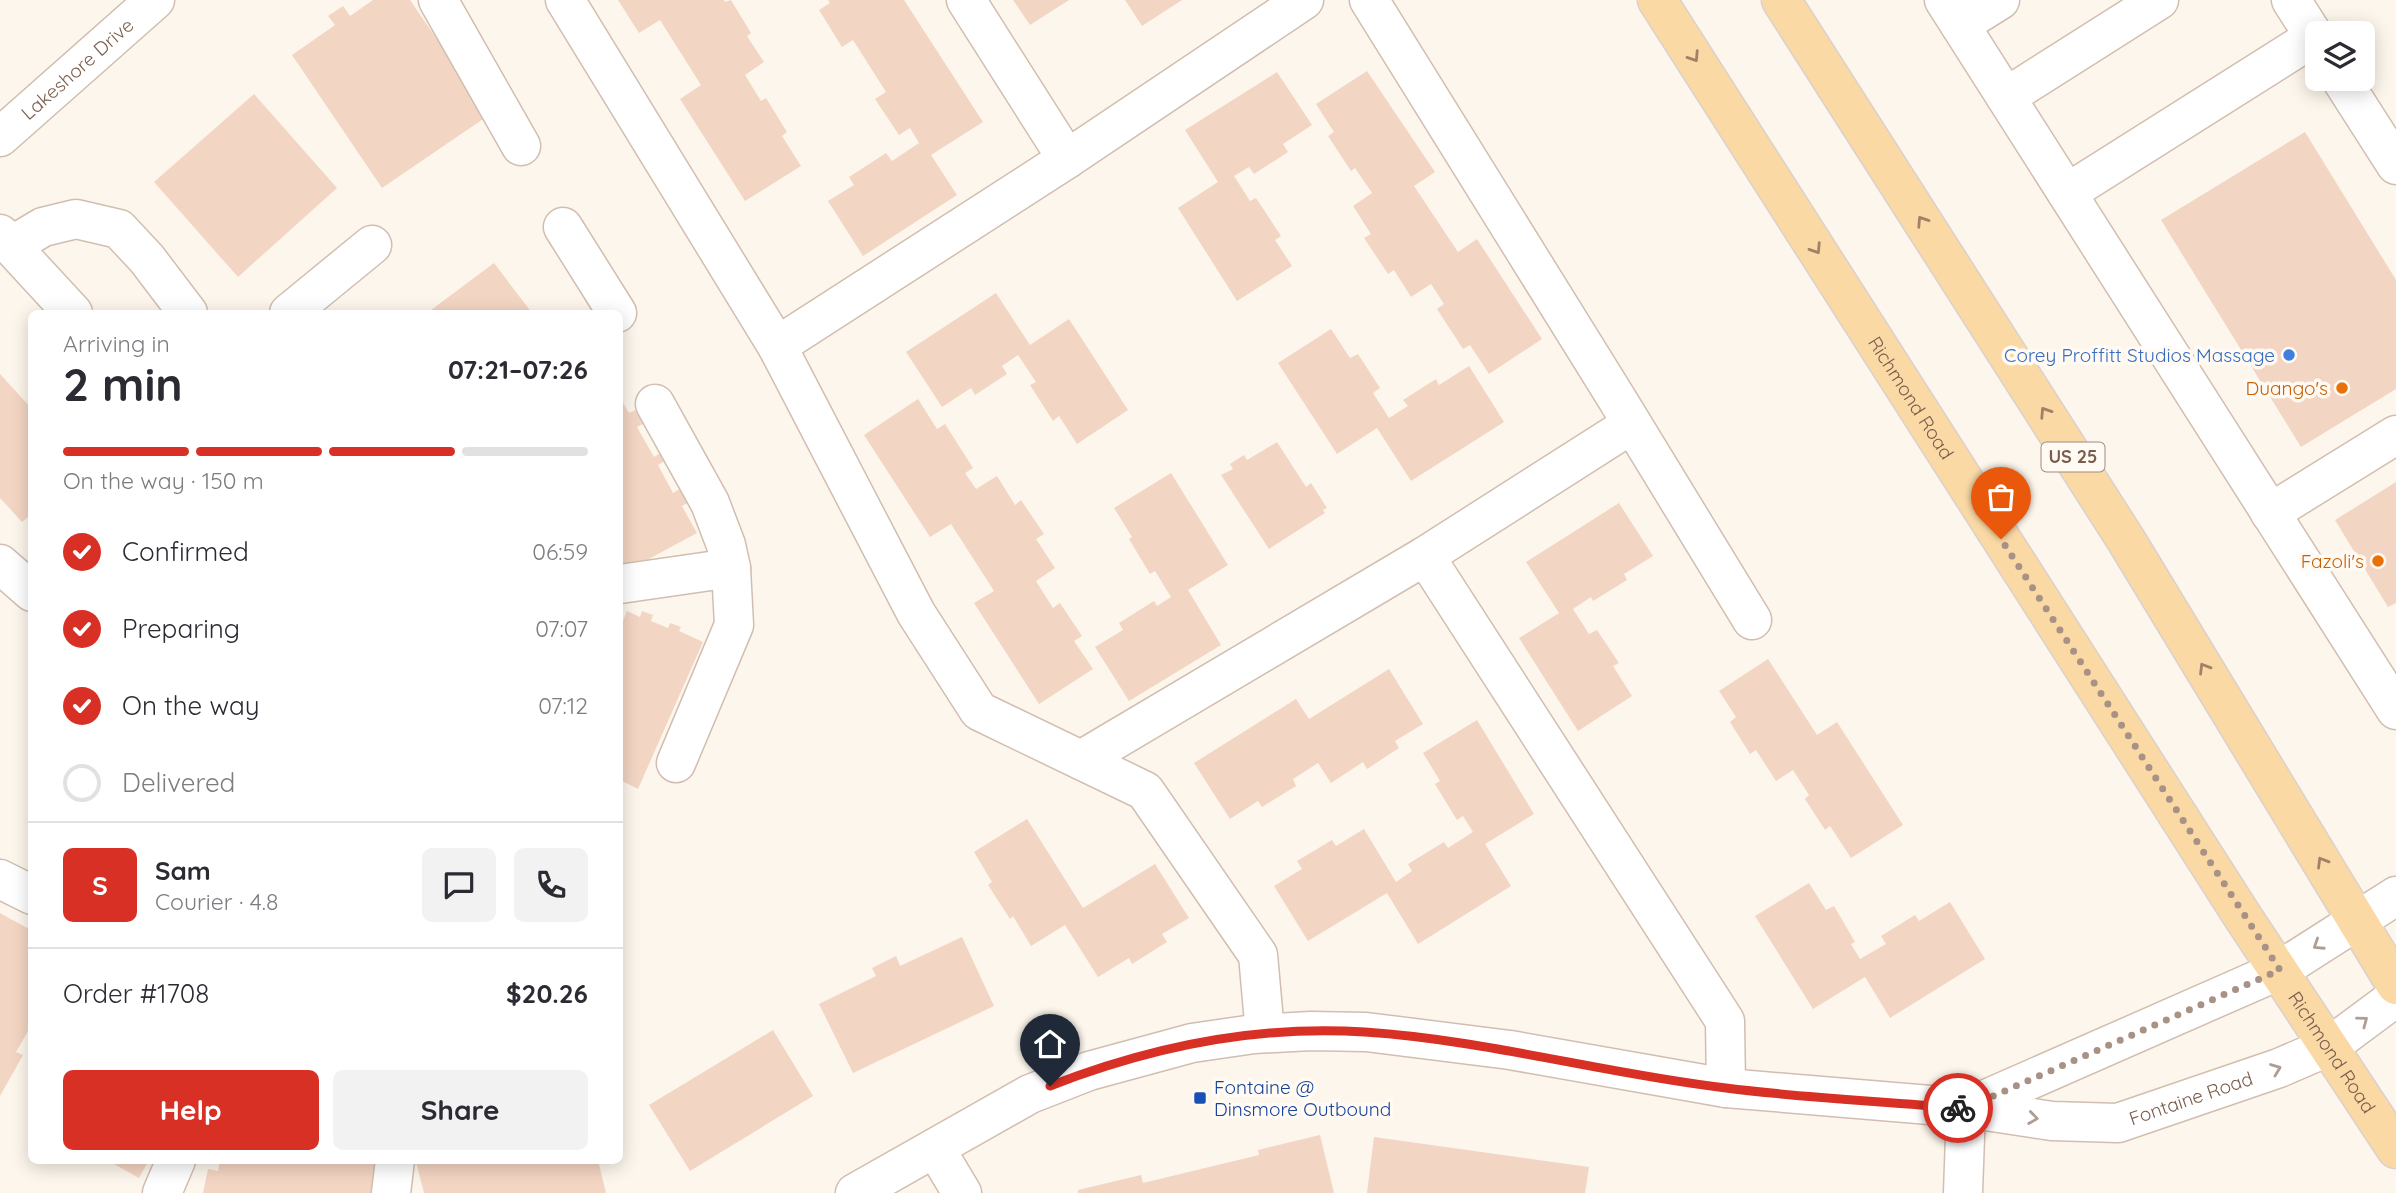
<!DOCTYPE html>
<meta charset="utf-8">
<style>
body{margin:0;font-family:Quicksand,sans-serif;background:#f2f2f3;color:#2b2b33;height:100vh;display:flex;flex-direction:column;font-size:26px;white-space:nowrap}
*{box-sizing:border-box;margin:0}
p{font-size:23px;color:#7c7c81}
.icon{flex:none;width:38px;height:38px;fill:none;stroke:currentColor;stroke-width:2;stroke-linecap:round;stroke-linejoin:round}
.map{position:relative;flex:1;overflow:hidden}
.drawer{position:absolute;left:28px;top:310px;width:595px;height:854px;display:flex;flex-direction:column;background:#fff;border-radius:10px;box-shadow:0 4px 18px #0003}
.drawer>*{flex:none}
.controls{position:absolute;left:2305px;top:21px;display:grid;gap:14px}
.controls a{display:grid;place-items:center;width:70px;height:70px;border-radius:10px;background:#fff;box-shadow:0 4px 18px #0003;font-size:35px}
.pin{position:absolute;display:grid;place-items:center;width:60px;height:60px;color:#fff;margin:-72px -30px;border-radius:50% 50% 50% 0;rotate:-45deg;box-shadow:0 0 7px #0007}
.pin .icon{rotate:45deg}
.courier{position:absolute;display:grid;place-items:center;width:70px;height:70px;margin:-35px;border:5px solid #d93025;border-radius:50%;background:#fff;color:#222;box-shadow:0 2px 9px #0007}
.overview em{font-style:normal;font-weight:700}
.overview div{display:flex;flex-direction:column-reverse}
.overview{display:flex;align-items:center;justify-content:space-between;height:119px;padding:0 35px}
h1{font-size:46px;font-weight:700;line-height:52px}
.bar{display:grid;grid-template-columns:repeat(4,1fr);gap:10px 7px;align-content:center;height:84px;padding:0 35px}
.bar i{height:9px;border-radius:5px;background:#e1e1e2}
.bar .on{background:#d93025}
.bar p{grid-column:span 4}
.line{display:flex;align-items:center;gap:18px;padding:0 35px;border-top:2px solid #e1e1e2}
.line div{flex:1}
.round{display:grid;place-items:center;flex:none;width:74px;height:74px;border-radius:10px;background:#f2f2f3}
ol{padding:0 35px;list-style:none}
li{display:flex;align-items:center;gap:21px;height:77px}
li p{margin-inline-start:auto}
li .icon{padding:7px;border-radius:50%;background:#d93025;color:#fff;stroke-width:4}
li:last-child{color:#7c7c81}
li i{width:38px;height:38px;border:4px solid #e1e1e2;border-radius:50%}
.action{display:flex;gap:14px;margin-top:auto;padding:14px 35px}
.action a{flex:1;height:80px;border-radius:10px;background:#d93025;color:#fff;font-size:28px;font-weight:700;line-height:80px;text-align:center}
.action a+a{background:#f2f2f3;color:#2b2b33}
.map>svg:first-child{display:block}
.building{fill:#f3d5c3}
.lines{fill:none;stroke-linecap:round;stroke-linejoin:round}
.minor-casing{stroke:#d1beb0;stroke-width:41}
.major-casing{stroke:#dad1cd;stroke-width:41}
.minor{stroke:#fff;stroke-width:38}
.major{stroke:#fbd9a5;stroke-width:38}
.oneway{stroke:#a18267}
.oneway2{stroke:#af9d94}
.done{stroke:#a89285;stroke-width:7;stroke-dasharray:0 12.6}
.route{stroke:#d93025;stroke-width:9}
.shop-dot{fill:#3f7fe0;stroke:#fffaf3;stroke-width:2.5}
.food-dot{fill:#e8710a;stroke:#fffaf3;stroke-width:2.5}
.transit-dot{fill:#1a4fb4;stroke:#fffaf3;stroke-width:2.5}
.labels{text-anchor:middle;stroke-width:7;stroke-linejoin:round;paint-order:stroke}
.shield{fill:#fffaf3;stroke:#a28b7f;stroke-width:2}
.shield-label{font-size:18px;font-weight:bold;fill:#7a5c4d}
.street-label{font-size:19px;fill:#7a5c4d;stroke:#fffaf3}
.shop-label{font-size:19px;fill:#366cbe;stroke:#fffaf3;text-anchor:end}
.food-label{font-size:19px;fill:#c56008;stroke:#fffaf3;text-anchor:end}
.transit-label{font-size:19px;fill:#164399;stroke:#fffaf3;text-anchor:start}
</style>
<div class="map">
<svg width="2396" height="1193" viewBox="0 0 2396 1193">
<rect width="100%" height="100%" fill="#fdf6ec"/>
<path class="building" d="M373 0H410L489 115 382 188 292 55 335 25 328 16 343 6 350 16Z
M618 0H724L725 2 731 0 751 33 747 36 764 62 745 75 761 101 766 98 787 132 782 136 801 166 745 201 680 99 701 85 660 20 639 33Z
M828 0H904L983 122 931 155 957 195 863 256 828 201 854 185 849 177 886 153 892 161 919 143 910 128 899 135 875 99 886 92 853 40 842 47 819 10 830 3Z
M1013 0H1069L1030 25Z
M1125 0H1182L1142 26Z
M1367 71 1435 172 1414 186 1458 252 1477 239 1542 339 1489 374 1470 345 1463 349 1437 309 1444 304 1431 284 1411 297 1394 270 1388 274 1364 238 1371 234 1353 206 1372 193 1355 168 1351 171 1328 136 1334 132 1316 104Z
M1277 72 1312 125 1283 144 1288 152 1254 174 1249 167 1234 176 1250 201 1256 198 1281 236 1275 240 1292 266 1237 301 1178 208 1218 182 1185 130Z
M254 94 337 188 238 277 154 182Z
M2305 132 2396 280V389L2301 447 2161 220Z
M494 263 532 313H427Z
M996 293 1030 345 1069 319 1128 410 1077 444 1059 416 1053 421 1030 385 1036 382 1018 355 1002 366 1007 374 975 395 971 388 942 407 906 352Z
M1331 329 1350 358 1358 354 1380 388 1373 393 1389 418 1408 406 1403 400 1436 379 1439 385 1469 366 1504 422 1411 481 1377 428 1337 454 1278 363Z
M0 374 32 409V514L22 522 0 498Z
M918 399 937 429 945 424 973 468 965 473 976 489 997 476 1015 505 1021 500 1044 534 1036 539 1055 568 1036 581 1053 608 1060 603 1082 636 1074 641 1093 669 1039 704 974 603 994 591 951 524 930 537 864 435Z
M622 401 629 413 635 410 643 424 637 427 654 457 664 451 668 459 658 465 673 493 683 487 690 502 682 506 697 533 621 574 620 571V403Z
M1277 442 1306 487 1311 483 1327 508 1323 510 1325 513 1269 549 1221 475 1233 469 1230 464 1244 455 1247 460Z
M1171 473 1228 565 1188 590 1221 645 1129 701 1095 647 1123 630 1119 623 1154 601 1157 606 1171 597 1155 571 1150 574 1129 539 1132 537 1114 508Z
M2396 482V603L2388 607 2335 520Z
M1619 503 1653 556 1624 574 1627 580 1593 601 1591 597 1573 609 1589 634 1597 630 1619 663 1613 666 1632 696 1578 731 1519 638 1559 613 1526 562Z
M627 611 640 617 642 611 653 615 651 621 668 628 670 623 681 627 679 631 703 642 638 789 620 780V628Z
M1768 659 1817 735 1837 722 1903 825 1851 858 1830 826 1825 830 1805 799 1809 795 1793 770 1776 781 1756 750 1750 754 1730 722 1736 717 1719 691Z
M1389 669 1423 724 1395 741 1399 748 1367 769 1363 762 1331 783 1318 763 1293 779 1296 786 1262 807 1258 801 1230 819 1194 763 1296 699 1309 719Z
M1477 720 1534 814 1485 844 1511 886 1418 944 1387 893 1308 941 1274 886 1302 869 1297 861 1332 840 1336 846 1364 829 1396 882 1412 871 1408 864 1444 842 1448 848 1473 832 1463 816 1457 820 1435 784 1440 781 1423 753Z
M1027 819 1083 908 1155 864 1189 918 1162 934 1167 942 1132 964 1129 958 1098 977 1065 925 1031 946 1013 916 1010 919 988 885 992 882 974 852Z
M1809 883 1826 910 1834 906 1855 942 1851 944 1860 959 1886 944 1881 936 1915 915 1919 921 1950 902 1985 959 1890 1018 1865 977 1813 1009 1755 916Z
M0 913 27 928 32 920V1024L16 1052 23 1055 0 1096Z
M962 937 994 1006 853 1073 819 1004 876 976 872 968 896 956 900 966Z
M773 1030 813 1096 690 1171 649 1105Z
M1320 1135 1334 1193H1078V1190L1141 1175 1143 1183 1259 1155 1258 1150Z
M1374 1137 1589 1167 1585 1193H1367Z
M107 1160H149L139 1178Z
M220 1160H384L378 1193H203L208 1169 218 1171Z
M421 1160H598L606 1193H424L416 1162Z"/>
<g class="lines">
<g class="minor-casing">
<g id="minor">
<path d="M438 0 521 146"/>
<path d="M565 0 777 346 1067 159"/>
<path d="M966 0 1067 159 1304 0"/>
<path d="M1369 0 1617 399 1752 620"/>
<path d="M1944 0 2396 710"/>
<path d="M2291 0 2317 41"/>
<path d="M1960 25 2000 0"/>
<path d="M2341 79 2396 165"/>
<path d="M2006 97 2159 0"/>
<path id="s1" d="M0 137 155 0"/>
<path d="M2067 193 2314 37"/>
<path d="M563 227 617 313"/>
<path d="M0 234 73 313"/>
<path d="M11 246 43 227 76 219 119 229 147 259 188 313"/>
<path d="M289 313 372 245"/>
<path d="M777 346 916 613 979 711 1145 791 1258 955 1265 1033"/>
<path d="M655 404 710 503 726 545 731 568 734 625 676 763"/>
<path d="M1632 424 1425 556 1725 1021 1726 1088"/>
<path d="M2270 513 2396 435"/>
<path d="M0 564 32 592"/>
<path d="M620 584 731 568"/>
<path d="M1081 760 1425 556"/>
<path d="M0 879 32 895"/>
<path d="M1966 1108 2280 970 2396 896"/>
<path d="M935 1148 962 1193"/>
<path d="M162 1193 176 1160"/>
<path d="M391 1193 395 1160"/>
<path id="s2" d="M855 1193 1030 1094 1089 1071 1192 1043 1254 1034 1311 1031 1366 1032 1510 1050 1726 1088 1966 1108 2052 1121 2118 1123 2279 1068 2330 1046 2396 997"/>
<path d="M1963 1193 1966 1108"/>
</g>
</g>
<g class="major-casing">
<g id="major">
<path id="s3" d="M1657 0 2241 914 2396 1149"/>
<path d="M1781 0 2126 540 2396 985"/>
</g>
</g>
<use href="#minor" class="minor"/>
<use href="#major" class="major"/>
</g>
<defs><path id="oneway-chevron" d="M-2-3.5L2.5 0L-2 3.5" fill="none" stroke-width="1.6" stroke-linecap="round" stroke-linejoin="round" transform="scale(1.75)"/></defs>
<g class="oneway">
<use href="#oneway-chevron" transform="translate(1694 57) rotate(57)"/>
<use href="#oneway-chevron" transform="translate(1922 221) rotate(-123)"/>
<use href="#oneway-chevron" transform="translate(1816 249) rotate(57)"/>
<use href="#oneway-chevron" transform="translate(2045 412) rotate(-123)"/>
<use href="#oneway-chevron" transform="translate(2204 668) rotate(-121)"/>
<use href="#oneway-chevron" transform="translate(2322 862) rotate(-121)"/>
</g>
<g class="oneway2">
<use href="#oneway-chevron" transform="translate(2318 945) rotate(147)"/>
<use href="#oneway-chevron" transform="translate(2363 1021) rotate(-37)"/>
<use href="#oneway-chevron" transform="translate(2276 1069) rotate(-21)"/>
<use href="#oneway-chevron" transform="translate(2033 1118) rotate(8)"/>
</g>
<g class="lines">
<path class="done" d="M1958 1108H1966L2280 970 2001 539"/>
<path class="route" d="M1050 1086C1150 1047 1258 1025 1365 1032 1487 1040 1605 1074 1726 1088 1803 1098 1881 1101 1958 1108"/>
</g>
<circle class="shop-dot" cx="2289" cy="355" r="7"/>
<g class="food-dot">
<circle cx="2342" cy="388" r="7"/>
<circle cx="2378" cy="561" r="7"/>
</g>
<rect class="transit-dot" x="1193" y="1091" width="14" height="14" rx="3.5"/>
<g class="labels">
<rect class="shield" x="2041.5" y="442.5" width="63" height="29" rx="5"/>
<g class="shield-label">
<text x="2073" y="463">US 25</text>
</g>
<g class="street-label">
<text dy="7" stroke="none"><textPath href="#s1" startOffset="103">Lakeshore Drive</textPath></text>
<text dy="7" stroke="none"><textPath href="#s3" startOffset="472">Richmond Road</textPath></text>
<text dy="7" stroke="none"><textPath href="#s3" startOffset="1250">Richmond Road</textPath></text>
<text dy="7" stroke="none"><textPath href="#s2" startOffset="1381">Fontaine Road</textPath></text>
</g>
<g class="shop-label">
<text x="2275" y="362">Corey Proffitt Studios Massage</text>
</g>
<g class="food-label">
<text x="2328" y="395">Duango's</text>
<text x="2364" y="568">Fazoli's</text>
</g>
<g class="transit-label">
<text x="1214" y="1094">Fontaine @<tspan x="1214" dy="22">Dinsmore Outbound</tspan></text>
</g>
</g>
</svg>
<div class="controls">
<a><svg class="icon" aria-label="layers" viewBox="0 0 24 24"><path d="M12 4l9 5-9 5-9-5zM3 14l9 5 9-5"/></svg></a>
</div>
<div class="pin" style="left:2001px;top:539px;background:#ea580c"><svg class="icon" aria-label="bag" viewBox="0 0 24 24"><path d="M5 8h14l-1 12H6zM9 8a3 3 0 0 1 6 0"/></svg></div>
<div class="pin" style="left:1050px;top:1086px;background:#1f2937"><svg class="icon" aria-label="home" viewBox="0 0 24 24"><path d="M3 11l9-7 9 7M6 9v11h12V9"/></svg></div>
<div class="courier" style="left:1958px;top:1108px"><svg class="icon" aria-label="bike" viewBox="0 0 24 24"><circle cx="6" cy="16" r="4"/><circle cx="18" cy="16" r="4"/><path d="M6 16l4-8h5l3 8M10 8l3 8H6M13 5h3"/></svg></div>
<section class="drawer">
<div class="overview"><div><h1>2 min</h1><p>Arriving in</p></div><em>07:21–07:26</em></div>
<div class="bar"><i class="on"></i><i class="on"></i><i class="on"></i><i></i><p>On the way · 150 m</p></div>
<ol>
<li><svg class="icon" aria-label="check" viewBox="0 0 24 24"><path d="M5 12l5 5 9-10"/></svg>Confirmed<p>06:59</p></li>
<li><svg class="icon" aria-label="check" viewBox="0 0 24 24"><path d="M5 12l5 5 9-10"/></svg>Preparing<p>07:07</p></li>
<li><svg class="icon" aria-label="check" viewBox="0 0 24 24"><path d="M5 12l5 5 9-10"/></svg>On the way<p>07:12</p></li>
<li><i></i>Delivered</li>
</ol>
<div class="line" style="height:126px"><b class="round" style="background:#d93025;color:#fff">S</b><div><b>Sam</b><p>Courier · 4.8</p></div><a class="round"><svg class="icon" aria-label="chat" viewBox="0 0 24 24"><path d="M4 5h16v11H9l-5 4z"/></svg></a><a class="round"><svg class="icon" aria-label="phone" viewBox="0 0 24 24"><path d="M5 4h4l2 5-3 2q2 4 5 5l2-3 5 2v4C11 20 4 13 5 4z"/></svg></a></div>
<div class="line" style="height:91px"><div>Order #1708</div><b>$20.26</b></div>
<div class="action"><a>Help</a><a>Share</a></div>
</section>
</div>
